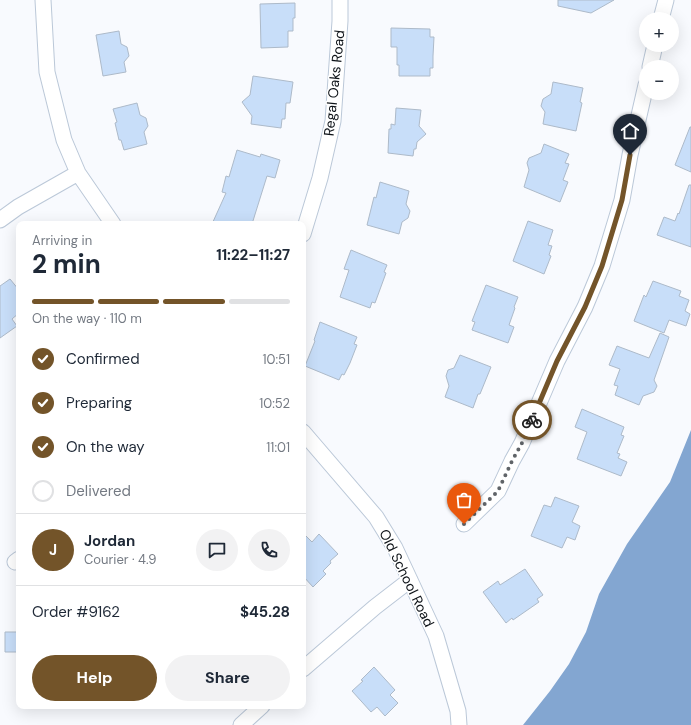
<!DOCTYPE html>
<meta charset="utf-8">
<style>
body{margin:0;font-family:"DM Sans",sans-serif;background:#f2f2f3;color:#1f2937;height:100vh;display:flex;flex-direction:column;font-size:15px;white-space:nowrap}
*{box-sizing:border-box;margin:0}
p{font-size:13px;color:#747a83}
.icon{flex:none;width:22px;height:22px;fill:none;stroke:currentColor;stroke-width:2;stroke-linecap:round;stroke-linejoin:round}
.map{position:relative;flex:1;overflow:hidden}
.drawer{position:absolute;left:16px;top:221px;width:290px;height:488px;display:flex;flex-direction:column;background:#fff;border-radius:8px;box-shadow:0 4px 16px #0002}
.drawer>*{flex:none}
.fabs{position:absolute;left:639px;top:12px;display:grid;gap:8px}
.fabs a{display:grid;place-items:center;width:40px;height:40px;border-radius:50%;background:#fff;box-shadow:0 4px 16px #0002;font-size:20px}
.pin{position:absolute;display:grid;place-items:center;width:34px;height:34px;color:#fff;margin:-41px -17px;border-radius:50% 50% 50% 0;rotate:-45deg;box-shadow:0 0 4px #0007}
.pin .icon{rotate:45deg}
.courier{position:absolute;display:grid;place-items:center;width:40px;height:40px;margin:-20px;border:3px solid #735429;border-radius:50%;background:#fff;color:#222;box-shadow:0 1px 5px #0007}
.summary em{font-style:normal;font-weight:700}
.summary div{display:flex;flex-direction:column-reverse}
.summary{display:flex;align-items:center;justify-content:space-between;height:68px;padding:0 16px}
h1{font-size:26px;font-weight:700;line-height:30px}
.bar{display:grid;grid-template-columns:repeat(4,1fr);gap:6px 4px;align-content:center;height:48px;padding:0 16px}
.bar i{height:5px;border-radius:3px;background:#e0e1e3}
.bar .active{background:#735429}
.bar p{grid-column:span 4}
.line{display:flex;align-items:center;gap:10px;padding:0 16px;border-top:1px solid #e0e1e3}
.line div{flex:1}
.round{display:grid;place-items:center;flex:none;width:42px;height:42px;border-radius:21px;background:#f2f2f3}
ol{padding:0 16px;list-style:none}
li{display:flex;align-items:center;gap:12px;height:44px}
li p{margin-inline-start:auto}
li .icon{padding:4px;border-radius:50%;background:#735429;color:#fff;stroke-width:4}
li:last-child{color:#747a83}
li i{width:22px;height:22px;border:2px solid #e0e1e3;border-radius:50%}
.action{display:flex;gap:8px;margin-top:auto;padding:8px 16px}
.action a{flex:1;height:46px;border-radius:24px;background:#735429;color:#fff;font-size:16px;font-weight:700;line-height:46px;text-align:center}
.action a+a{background:#f2f2f3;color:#1f2937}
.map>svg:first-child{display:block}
.water{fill:#83a6d1}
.building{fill:#c8def9;stroke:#adbac9}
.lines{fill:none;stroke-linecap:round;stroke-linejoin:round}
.minor-casing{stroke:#bbc8d8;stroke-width:17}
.minor{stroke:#fff;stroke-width:15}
.done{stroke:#606468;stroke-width:4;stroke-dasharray:0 7.2}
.route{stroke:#735429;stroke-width:5}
.labels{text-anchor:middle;stroke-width:3;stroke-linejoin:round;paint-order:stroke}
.street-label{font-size:14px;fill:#0e1318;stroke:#fff}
</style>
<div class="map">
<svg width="691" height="725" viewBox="0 0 691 725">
<rect width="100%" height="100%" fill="#f8fafe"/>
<path class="water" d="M691 430V725H523L550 691 569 664 586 632 599 594 627 544 670 482Z"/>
<path class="building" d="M558 0H614L591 13 558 6Z
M295 3V18H293V31H288V47L261 48 260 4Z
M391 28 430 29V37H434L433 56V68H430V76H399V65H397V47H391Z
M119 31 121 44 127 47 129 56 124 62 126 72 103 76 96 35Z
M253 76 293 82 290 103H286L285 119H282L281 128 251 124 252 116 242 102 250 95Z
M553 82 583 88 580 102 582 103 576 131 543 124 545 112 541 106 543 99 551 94Z
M137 103 140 115 146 118 148 126 144 132 147 144 124 150 121 140H119L115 123 117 122 113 109Z
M396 108 421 110 419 126 426 134 417 142 416 149H414L413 156 388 153 389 129H391V124L395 125Z
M690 127H691V172L675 165Z
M544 144 569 154 565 163 569 164 563 180 568 182 560 202 524 187 529 170 527 163 529 158 541 153Z
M237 150 260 157 261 154 280 160 275 178 267 176 252 224H212L226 193 222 192 226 176 229 177Z
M380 182 409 191 406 204 410 211 408 218 402 222 399 234 367 225 374 197 376 198Z
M689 185H691V247L657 235 664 217 675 221 678 213 679 214Z
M528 221 553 230 548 245 552 246 549 255 551 256 544 274 513 261Z
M351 250 387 265 384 272 386 273 375 303 372 302 370 308 340 297 349 270 344 269Z
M10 279 19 290V313L12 319 17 326 0 338V286Z
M653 281 681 291 679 296 689 300 685 311 690 314 686 326 669 320 664 333 634 321 644 295 646 297Z
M486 285 518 297 514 307 515 308 509 325 514 327 508 343 472 330 475 322 472 321Z
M320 322 357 337 354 344 357 345 350 363 344 375 342 374 339 380 305 366 315 341 314 340Z
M660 333 669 337 654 380 657 386 654 392 643 396 639 405 615 395 618 386 614 385 620 369 609 365 617 346 649 358Z
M460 355 491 367 480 394H478L473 408 445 397 449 386 446 376 448 370 454 368Z
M582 409 624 427 621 435 624 436 617 453 620 454 618 458 627 462 621 476 577 459 587 432 575 427Z
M555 497 579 506 572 522 580 526 575 540 567 537 562 548 531 536 544 505 551 507Z
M303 533 312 542 319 534 338 554 330 561 331 563 323 571 326 574 313 587 303 576Z
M525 569 543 595 537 599 539 602 513 620 512 618 506 623 483 592 498 581 500 585Z
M5 632H19V652H5Z
M374 667 395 690 390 695 398 703 385 716 377 707 371 712 352 691 363 681 361 680Z"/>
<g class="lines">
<g class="minor-casing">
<path id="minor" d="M43 0 47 72 64 140 78 173 113 224
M661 19 666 0
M650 67 655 45
M0 220 18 207 78 173
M303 234 320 178 333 121 340 21V0
M303 432 376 517 395 548 436 636 458 711 459 725
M464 524 498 491 512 461 522 443 557 361 585 307 602 266 622 200 630 155 646 85
M15 562 19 559
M303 669 375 607 410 580
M241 725 262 706"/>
</g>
<use href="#minor" class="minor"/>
</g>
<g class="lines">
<path class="done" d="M464 524 498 491 512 461 522 443 532 420"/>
<path class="route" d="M532 420 557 361 585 307 602 266 622 200 630 155"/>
</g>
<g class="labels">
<g class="street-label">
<text transform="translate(334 83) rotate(-84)" y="5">Regal Oaks Road</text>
<text transform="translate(407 578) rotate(64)" y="5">Old School Road</text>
</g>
</g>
</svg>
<div class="fabs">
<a>+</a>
<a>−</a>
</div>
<div class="pin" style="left:464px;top:524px;background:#ea580c"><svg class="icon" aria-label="bag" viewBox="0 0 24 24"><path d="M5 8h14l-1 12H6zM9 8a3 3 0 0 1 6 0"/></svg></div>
<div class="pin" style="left:630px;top:155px;background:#1f2937"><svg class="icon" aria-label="home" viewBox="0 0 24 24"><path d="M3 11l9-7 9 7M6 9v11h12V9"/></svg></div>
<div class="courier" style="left:532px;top:420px"><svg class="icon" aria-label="bike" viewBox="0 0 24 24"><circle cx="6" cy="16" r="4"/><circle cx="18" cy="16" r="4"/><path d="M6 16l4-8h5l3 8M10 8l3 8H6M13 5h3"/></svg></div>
<section class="drawer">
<div class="summary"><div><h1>2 min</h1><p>Arriving in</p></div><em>11:22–11:27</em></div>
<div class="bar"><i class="active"></i><i class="active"></i><i class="active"></i><i></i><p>On the way · 110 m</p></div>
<ol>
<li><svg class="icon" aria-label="check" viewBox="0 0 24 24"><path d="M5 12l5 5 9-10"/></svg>Confirmed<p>10:51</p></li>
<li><svg class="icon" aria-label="check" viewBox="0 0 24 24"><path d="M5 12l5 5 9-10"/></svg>Preparing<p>10:52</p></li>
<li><svg class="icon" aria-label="check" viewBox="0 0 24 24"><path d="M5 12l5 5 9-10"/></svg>On the way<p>11:01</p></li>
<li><i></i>Delivered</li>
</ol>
<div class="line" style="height:72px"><b class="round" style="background:#735429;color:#fff">J</b><div><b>Jordan</b><p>Courier · 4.9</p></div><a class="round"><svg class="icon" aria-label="chat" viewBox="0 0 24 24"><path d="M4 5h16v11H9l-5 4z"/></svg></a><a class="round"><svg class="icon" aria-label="phone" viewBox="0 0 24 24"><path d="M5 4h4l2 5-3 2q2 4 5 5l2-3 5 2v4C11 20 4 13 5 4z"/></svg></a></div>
<div class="line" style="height:52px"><div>Order #9162</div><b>$45.28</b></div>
<div class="action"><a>Help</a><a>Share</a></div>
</section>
</div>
